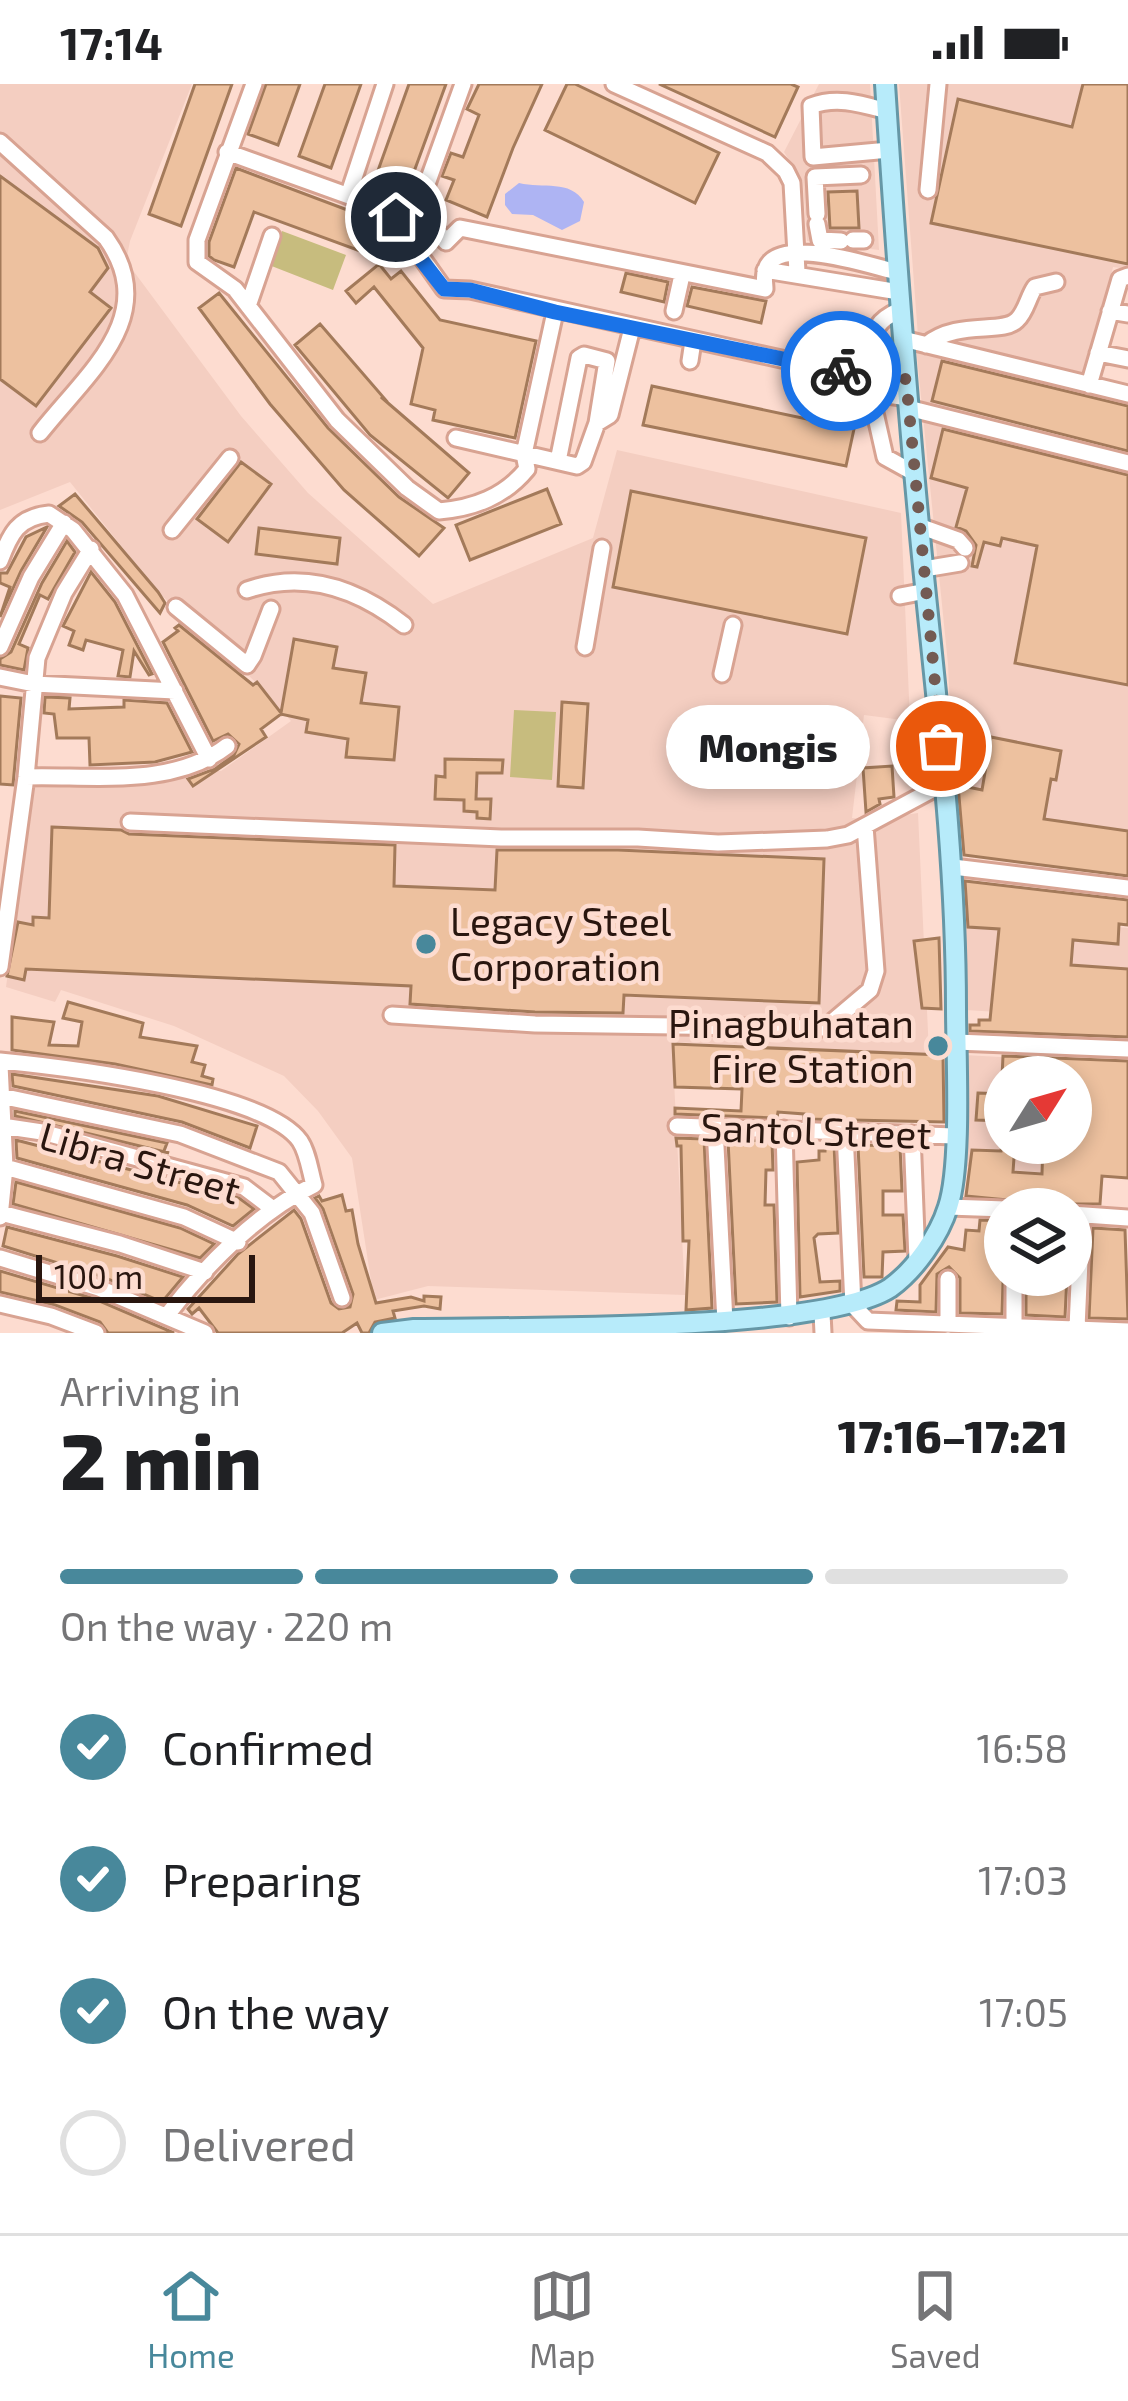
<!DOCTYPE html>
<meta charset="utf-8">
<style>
body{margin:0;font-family:"Exo 2",sans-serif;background:#f6f6f6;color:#202124;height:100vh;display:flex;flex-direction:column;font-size:45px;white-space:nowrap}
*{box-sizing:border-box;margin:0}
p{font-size:39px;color:#757577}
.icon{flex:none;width:66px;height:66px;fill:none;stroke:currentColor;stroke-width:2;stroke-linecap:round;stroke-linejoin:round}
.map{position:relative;height:1249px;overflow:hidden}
.panel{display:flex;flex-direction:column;background:#fff;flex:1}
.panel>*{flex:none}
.needle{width:78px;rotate:53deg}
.buttons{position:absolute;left:984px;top:972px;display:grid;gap:24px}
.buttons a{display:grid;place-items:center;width:108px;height:108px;border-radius:50%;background:#fff;box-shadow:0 6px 18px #0003;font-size:60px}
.scale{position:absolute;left:36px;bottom:30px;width:219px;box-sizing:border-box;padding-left:12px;border:6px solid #29160f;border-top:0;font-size:33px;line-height:42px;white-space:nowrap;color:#29160f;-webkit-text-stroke:9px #fddcd0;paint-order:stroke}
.pin{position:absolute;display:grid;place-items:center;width:102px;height:102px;color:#fff;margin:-51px;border:6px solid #fff;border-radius:50%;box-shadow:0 3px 12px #0007}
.courier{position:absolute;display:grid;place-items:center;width:120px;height:120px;margin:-60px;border:9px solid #1a73e8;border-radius:50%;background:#fff;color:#222;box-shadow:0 3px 15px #0007}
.bubble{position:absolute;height:84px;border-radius:42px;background:#fff;box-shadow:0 6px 18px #0003;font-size:39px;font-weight:800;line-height:84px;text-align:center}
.headline em{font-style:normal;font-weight:800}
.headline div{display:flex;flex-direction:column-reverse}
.headline{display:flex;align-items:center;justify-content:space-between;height:204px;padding:0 60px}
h1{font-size:78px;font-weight:800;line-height:90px}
.bar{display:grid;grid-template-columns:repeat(4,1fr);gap:18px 12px;align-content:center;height:144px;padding:0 60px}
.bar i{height:15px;border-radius:9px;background:#e0e0e0}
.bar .on{background:#48889b}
.bar p{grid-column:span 4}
ol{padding:0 60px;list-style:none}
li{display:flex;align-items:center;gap:36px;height:132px}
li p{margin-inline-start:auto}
li .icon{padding:12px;border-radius:50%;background:#48889b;color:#fff;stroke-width:4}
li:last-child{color:#757577}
li i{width:66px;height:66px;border:6px solid #e0e0e0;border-radius:50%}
.status{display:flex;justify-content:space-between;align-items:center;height:84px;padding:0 60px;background:#fff;direction:ltr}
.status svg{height:33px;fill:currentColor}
.dock{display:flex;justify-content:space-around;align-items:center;height:168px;border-top:3px solid #e0e0e0;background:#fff;font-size:33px;color:#757577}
.dock a{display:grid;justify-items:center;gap:6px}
.dock .on{color:#48889b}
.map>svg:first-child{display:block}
.built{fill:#f4cec1;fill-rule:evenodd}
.green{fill:#c7bc7e}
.water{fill:#aeb4f3}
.building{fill:#edc19f;stroke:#a37a5a;stroke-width:3}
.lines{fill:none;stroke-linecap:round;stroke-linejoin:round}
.minor-casing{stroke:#d8a392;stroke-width:21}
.major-casing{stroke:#6697a6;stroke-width:24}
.minor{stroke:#fff;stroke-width:15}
.major{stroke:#b7ebfa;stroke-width:18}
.done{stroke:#735b53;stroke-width:12;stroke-dasharray:0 21.6}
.route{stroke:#1a73e8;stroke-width:15}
.poi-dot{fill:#48889b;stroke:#fddcd0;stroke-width:4.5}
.labels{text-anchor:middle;stroke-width:9;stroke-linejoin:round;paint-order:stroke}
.poi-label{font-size:39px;fill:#29160f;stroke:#fddcd0;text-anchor:start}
.street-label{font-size:39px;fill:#29160f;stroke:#fddcd0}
</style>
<div class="status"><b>17:14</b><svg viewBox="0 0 49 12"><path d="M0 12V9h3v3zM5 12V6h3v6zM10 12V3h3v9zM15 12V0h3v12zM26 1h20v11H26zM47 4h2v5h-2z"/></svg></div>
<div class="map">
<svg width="1128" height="1249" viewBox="0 0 1128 1249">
<rect width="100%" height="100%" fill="#fddcd0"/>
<path class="built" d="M0 0H192L130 157 126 177 241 332 308 409 433 520 593 454 617 366 901 429 910 637 864 631 852 734 870 736 918 729 929 970 672 958 685 1211 428 1202 374 1216 352 1074 318 1027 284 992 174 942 61 906 55 918 6 903 35 690 221 687 291 637 261 603 159 509 70 398 0 426Z
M819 0H870L879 166 807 157 803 98 784 68Z
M899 0H1128V185L1113 183 1086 293 918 252Z
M916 263 1128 311V762L955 742 948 580Z
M964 827 1128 844V936L966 926Z
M964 971 1128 980V1095L963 1082ZM1005 993H1071V1059H1005Z"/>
<path class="green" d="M282 147 346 171 333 206 269 181Z
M514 626 556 628 552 696 510 693Z"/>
<path class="water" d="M519 99C543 105 570 95 584 118L580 137 562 146 533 131 512 130 505 121V110Z"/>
<path class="building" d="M195 0H232L181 142 149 130Z
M266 0H300L278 61 248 50Z
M325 0H361L331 84 299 72Z
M409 0H446L408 104 376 92Z
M479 0H542L513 64 487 133 446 116 454 96 442 92 451 69 463 73 479 31 467 25Z
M567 0H575L719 69 695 119 545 46Z
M659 0H791L798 3 775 53Z
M1083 0H1128V180L931 139 958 15 1072 43Z
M236 84 382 139 371 171 254 128 234 183 214 176 209 172V158Z
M0 92 98 164 108 184 90 208 111 224 36 322 0 295Z
M857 107 859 144H830L828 108Z
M379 180 391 195 401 187 440 236 536 257 515 354 433 336 435 326 411 320 423 264 374 203 356 219 346 207Z
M626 189 668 198 664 218 621 208Z
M692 203 766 217 761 239 687 222Z
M219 209 328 344 399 413 444 444 419 472 344 406 270 320 199 224Z
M320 240 384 314 381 313 469 389 448 414 370 351 295 261Z
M942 277 1128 322V367L932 317Z
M652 302 854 345 846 382 643 341Z
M943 345 1128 391V601L1015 579 1037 462 1002 454 1000 462 984 458 977 483 972 482 976 461 966 447 956 443 967 404 931 394Z
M241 378 271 400 228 458 197 435Z
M547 405 561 440 470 476 456 441Z
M631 407 866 454 847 550 613 503Z
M75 410 158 508 165 519 160 529 82 438 59 422Z
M47 443 21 487 0 533 10 503 0 499V489H7L26 453Z
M259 444 340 454 337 480 256 470Z
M67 457 75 468 48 515 40 511 19 560 28 564 24 586 0 581V575L11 568 42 499Z
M91 488 115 518 152 590 149 591 134 567 130 593 118 592 123 566 86 556 83 566 69 561 74 547 63 542Z
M179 541 253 601 257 598 281 629 294 555 337 563 333 584 366 589 361 619 399 623 394 676 346 673 348 655 306 648 308 636 281 630 261 645 266 653 193 702 188 695 215 685 234 671 239 660 228 650 213 657 163 558 178 547 175 544Z
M0 612 21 614 13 701 0 700Z
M45 613 70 614 69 625 124 623V616L167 619 192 668 155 678 90 681 89 654H57L54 630 44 629Z
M562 618 588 620 583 704 558 702Z
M991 653 1061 667 1056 696 1051 695 1044 735 1128 747V792L964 771 958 701 982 706Z
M445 675 503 676 502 689H477L476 715H491L490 735 477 734V728L464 727V716L435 715 436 692 445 693Z
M892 682 894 713 879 715 880 720 866 728 863 684Z
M52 743 121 746 129 750 395 761 394 802 495 806 497 766H618L824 775 819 919 624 911 623 929 535 928 410 920 411 902 26 885 24 896 7 892 18 838 33 841V833L49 834Z
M965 797 1128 816V841L1119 840 1118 860 1073 856 1071 881 1128 885V953L970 947V941H979V936H990L999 845 968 843Z
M939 854 941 925 922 924 914 857Z
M68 918 143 939 140 953 197 962 192 978 205 981 202 992 213 995 212 1001 115 980 12 966V933L54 938 49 961 78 962 82 938 63 934Z
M673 960 943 971 944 1038 804 1035V1030L778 1028 777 1034 675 1030V1024L741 1027 742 1005 675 1003Z
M1003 972 1128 977V1094L1102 1092 1100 1120H1048L966 1112 972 1066 1001 1067 1002 1059H1015L1013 1088 1042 1090 1043 1059H1071V993H1002Z
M12 990 158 1012 257 1042 250 1064 182 1038 13 1002Z
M978 1009 1005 1010V1037L976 1036Z
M15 1027 167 1059 164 1067 169 1069 15 1032Z
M676 1054 704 1055 712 1224 686 1226 689 1157H683L681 1062H677Z
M16 1056 239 1114 254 1125 233 1142 187 1121 17 1074Z
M728 1056 772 1057 773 1086H766L765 1121H774L777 1218 736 1220Z
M825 1059 834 1060 838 1149 818 1150 814 1154 820 1198 840 1197V1207L800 1213 797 1078 819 1076V1067H825Z
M858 1061 900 1062 902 1107H883V1131H903L905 1167 883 1168 882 1193H864Z
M16 1098 180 1144 214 1160 200 1174 13 1120Z
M342 1111 346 1127 352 1126 358 1160 376 1219 411 1213 424 1217V1212L441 1213 440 1225 424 1222 393 1227 395 1234 375 1238 369 1249H362L357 1239 342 1249H218L199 1224 192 1230 188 1225 238 1170 294 1126 301 1135 331 1219 339 1225 350 1223 353 1210 323 1125 315 1114 319 1112 322 1117Z
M980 1136 1005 1137 1002 1230 960 1229V1194L949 1183 937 1190 936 1228 896 1226 897 1217 920 1218V1201L948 1163 964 1166 966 1146 979 1147Z
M7 1143 117 1172 183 1193 162 1218 103 1193 3 1162Z
M1093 1144 1125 1146 1128 1235 1089 1234Z
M0 1187 95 1215 174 1249H108L100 1238 55 1221 0 1208Z
M1046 1191H1067L1065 1233 1026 1231V1192Z"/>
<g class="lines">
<g class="minor-casing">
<path id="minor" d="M254 0 197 156V178L235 205 337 336 407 404 439 427C474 424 504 413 527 385L524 370 555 228
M463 0 423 111 427 134 446 158 460 144 765 205C765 199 763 192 766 185 778 150 871 182 897 188
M614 0 767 69 786 87 792 99 797 188
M887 27C861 20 837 12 811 22L813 73 889 66
M0 58 106 154C162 232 87 289 40 349
M227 68 388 126 444 205 470 206 831 286 906 295
M928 106 938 0
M349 109 385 0
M817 130 815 93 861 91
M817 140 820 156 841 157
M853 156H864
M765 186 899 208
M248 222 272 152
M674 227 682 191
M1110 227 1128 230
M903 255 1128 310
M926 261C958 235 1002 251 1017 236 1026 228 1028 213 1035 203L1056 198
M1098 269 1128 275
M871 271C872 246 877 236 900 226
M690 277 693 257
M808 281 805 299 908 314
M1089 301 1120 195 1128 192
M871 311 885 373 914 389
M908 324 1128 379
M456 354 577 382 583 378 597 339 610 331 632 244
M558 377 579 274 584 271 607 277 597 339
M919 442 958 456 965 464
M172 446 230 374
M0 477C10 450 18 433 49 430L73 446 125 511 209 675
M924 485 960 479
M247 506C305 486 358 505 404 541
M900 512 926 507
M176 523 247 581 253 572 271 525
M0 563 31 493 64 439
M585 563 602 464
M722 590 733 541
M0 593 34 600 175 607
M26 693C91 691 173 704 227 662
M130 738 501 754H638L718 759 827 755 848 751 945 699
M953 783 1128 804
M0 883 26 693 37 574 64 509 91 465
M392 931 535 940 825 944 870 906 876 887 865 742
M956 958 1128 965
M0 977C62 983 265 1007 300 1057 308 1069 310 1087 314 1101 258 1128 206 1181 168 1230
M0 981 5 1083 0 1133
M1 1012 180 1050 279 1088 312 1129 342 1214
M2 1042 42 1048 244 1103 273 1125
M677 1042 954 1052
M715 1043 725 1238
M784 1045 789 1233
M845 1048 853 1221 868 1237 1128 1247
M912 1050 917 1176
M5 1083 184 1133 238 1158
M948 1123 1005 1125
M1 1129 120 1160 205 1188
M1071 1130 1128 1134
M0 1174 99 1204 205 1249
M0 1220 51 1232 96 1249
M822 1229 823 1249
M948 1241V1195
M1014 1243V1191
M1077 1244 1082 1131"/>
</g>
<g class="major-casing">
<path id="major" d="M382 1249 414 1245C512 1243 820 1249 890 1204 915 1186 939 1152 948 1123 962 1081 956 973 956 924 956 769 936 616 921 462 906 308 895 154 885 0"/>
</g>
<use href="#minor" class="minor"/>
<use href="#major" class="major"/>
</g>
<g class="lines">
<path class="done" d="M841 287 906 295 941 662"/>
<path class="route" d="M396 133 420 174 444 205 470 206 555 228 841 287"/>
</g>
<g class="poi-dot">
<circle cx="426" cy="860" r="12"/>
<circle cx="938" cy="962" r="12"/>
</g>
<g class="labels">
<g class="poi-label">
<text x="450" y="852">Legacy Steel<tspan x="450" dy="45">Corporation</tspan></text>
<text x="914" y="954" text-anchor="end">Pinagbuhatan<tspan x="914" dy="45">Fire Station</tspan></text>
</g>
<g class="street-label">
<text transform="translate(816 1047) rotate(2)" y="14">Santol Street</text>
<text transform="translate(140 1079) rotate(16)" y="14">Libra Street</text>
</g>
</g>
</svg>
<div class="buttons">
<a><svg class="needle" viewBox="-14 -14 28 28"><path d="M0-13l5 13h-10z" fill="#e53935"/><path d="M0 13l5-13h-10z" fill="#757577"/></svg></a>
<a><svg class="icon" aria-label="layers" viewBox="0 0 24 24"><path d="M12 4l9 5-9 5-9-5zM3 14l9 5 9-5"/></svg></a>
</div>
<div class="scale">100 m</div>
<div class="pin" style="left:941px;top:662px;background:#ea580c"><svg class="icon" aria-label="bag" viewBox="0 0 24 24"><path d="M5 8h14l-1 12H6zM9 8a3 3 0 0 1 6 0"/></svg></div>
<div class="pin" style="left:396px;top:133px;background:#1f2937"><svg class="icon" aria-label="home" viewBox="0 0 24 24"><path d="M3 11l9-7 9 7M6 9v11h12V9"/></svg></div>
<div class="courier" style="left:841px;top:287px"><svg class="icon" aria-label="bike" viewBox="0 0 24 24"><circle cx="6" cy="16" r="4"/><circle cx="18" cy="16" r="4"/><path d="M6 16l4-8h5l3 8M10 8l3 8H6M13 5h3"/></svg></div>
<div class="bubble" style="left:666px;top:621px;width:204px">Mongis</div>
</div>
<section class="panel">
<div class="headline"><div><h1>2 min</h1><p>Arriving in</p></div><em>17:16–17:21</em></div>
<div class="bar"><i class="on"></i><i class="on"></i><i class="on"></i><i></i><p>On the way · 220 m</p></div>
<ol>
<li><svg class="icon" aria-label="check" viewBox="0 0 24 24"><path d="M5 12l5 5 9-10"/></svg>Confirmed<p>16:58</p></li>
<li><svg class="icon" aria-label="check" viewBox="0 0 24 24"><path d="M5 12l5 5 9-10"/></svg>Preparing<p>17:03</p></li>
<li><svg class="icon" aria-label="check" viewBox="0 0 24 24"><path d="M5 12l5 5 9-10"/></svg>On the way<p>17:05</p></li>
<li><i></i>Delivered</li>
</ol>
</section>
<nav class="dock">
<a class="on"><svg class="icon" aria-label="home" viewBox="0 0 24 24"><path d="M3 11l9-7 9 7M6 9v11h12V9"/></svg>Home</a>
<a><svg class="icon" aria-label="map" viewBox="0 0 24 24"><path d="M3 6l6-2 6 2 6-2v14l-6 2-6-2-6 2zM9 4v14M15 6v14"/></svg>Map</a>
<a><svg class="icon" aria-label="saved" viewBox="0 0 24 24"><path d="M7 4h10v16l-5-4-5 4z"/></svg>Saved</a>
</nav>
